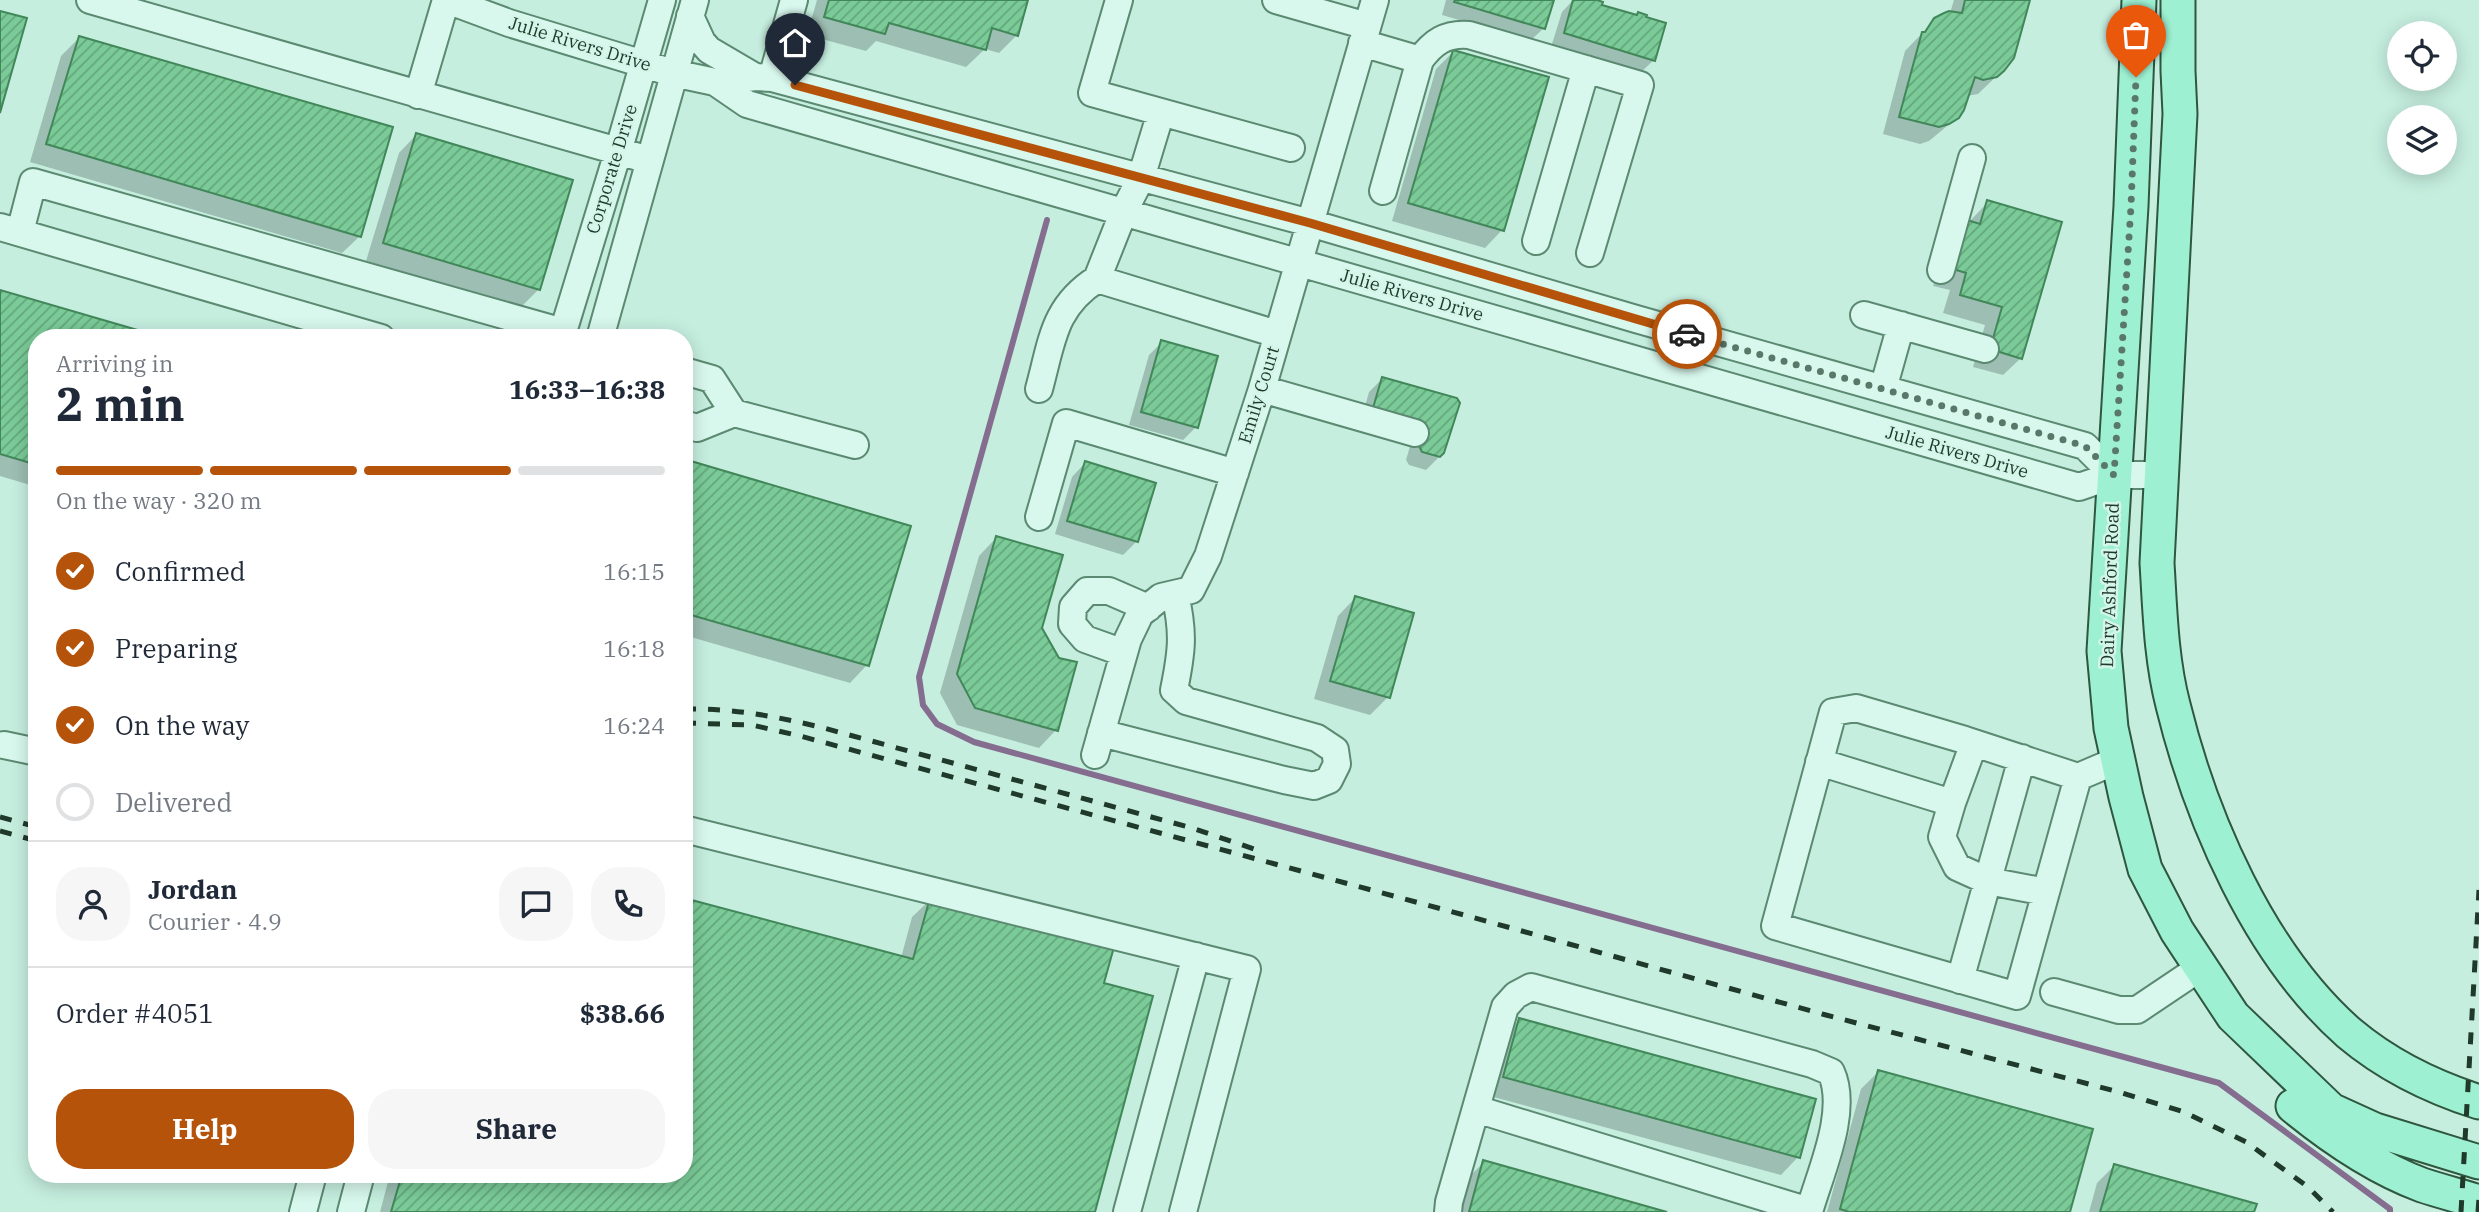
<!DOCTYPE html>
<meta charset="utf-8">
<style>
body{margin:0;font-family:"IBM Plex Serif",serif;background:#f6f6f7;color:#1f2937;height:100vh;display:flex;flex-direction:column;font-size:26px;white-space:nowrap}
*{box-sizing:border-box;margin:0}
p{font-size:23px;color:#747a83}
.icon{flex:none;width:38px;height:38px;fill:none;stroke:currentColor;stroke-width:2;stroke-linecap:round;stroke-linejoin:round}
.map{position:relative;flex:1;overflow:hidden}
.panel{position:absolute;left:28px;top:329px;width:665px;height:854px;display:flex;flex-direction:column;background:#fff;border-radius:28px;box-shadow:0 4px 18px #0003}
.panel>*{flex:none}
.buttons{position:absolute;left:2387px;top:21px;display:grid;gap:14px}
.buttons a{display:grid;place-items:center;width:70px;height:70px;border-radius:50%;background:#fff;box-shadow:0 4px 18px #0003;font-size:35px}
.pin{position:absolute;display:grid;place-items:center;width:60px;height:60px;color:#fff;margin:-72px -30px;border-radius:50% 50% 50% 0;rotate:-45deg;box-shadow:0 0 7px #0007}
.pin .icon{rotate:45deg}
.courier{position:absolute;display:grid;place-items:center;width:70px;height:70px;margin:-35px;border:5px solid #b45309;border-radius:50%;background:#fff;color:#222;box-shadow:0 2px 9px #0007}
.summary em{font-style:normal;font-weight:700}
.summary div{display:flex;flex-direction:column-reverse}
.summary{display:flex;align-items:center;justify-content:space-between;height:119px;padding:0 28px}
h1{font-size:46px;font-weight:700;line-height:52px}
.bar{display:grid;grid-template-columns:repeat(4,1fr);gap:10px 7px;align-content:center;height:84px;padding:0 28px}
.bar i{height:9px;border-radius:5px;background:#e0e1e3}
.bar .selected{background:#b45309}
.bar p{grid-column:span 4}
.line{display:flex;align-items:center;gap:18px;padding:0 28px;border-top:2px solid #e0e1e3}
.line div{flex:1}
.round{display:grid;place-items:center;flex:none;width:74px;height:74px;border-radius:28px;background:#f6f6f7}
ol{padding:0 28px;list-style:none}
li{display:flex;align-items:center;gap:21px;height:77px}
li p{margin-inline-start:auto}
li .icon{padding:7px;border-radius:50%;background:#b45309;color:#fff;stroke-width:4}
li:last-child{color:#747a83}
li i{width:38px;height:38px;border:4px solid #e0e1e3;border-radius:50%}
.button{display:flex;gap:14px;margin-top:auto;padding:14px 28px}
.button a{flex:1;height:80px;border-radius:28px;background:#b45309;color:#fff;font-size:28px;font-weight:700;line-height:80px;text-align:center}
.button a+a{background:#f6f6f7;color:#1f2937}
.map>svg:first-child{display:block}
.shadow{fill:#0003}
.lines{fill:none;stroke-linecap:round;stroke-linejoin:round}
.stream{stroke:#856d8f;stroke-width:6}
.building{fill:url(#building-hatch);stroke:#418759;stroke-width:2}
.minor-casing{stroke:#5b8971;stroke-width:30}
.major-casing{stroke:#2f563f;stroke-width:37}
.minor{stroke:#d8f8ed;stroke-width:26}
.major{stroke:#9df0d2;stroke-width:33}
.rail{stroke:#1f392a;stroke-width:5;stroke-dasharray:12 12;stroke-linecap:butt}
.done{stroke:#597869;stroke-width:7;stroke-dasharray:0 12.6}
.route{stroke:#b45309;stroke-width:9}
.labels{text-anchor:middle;stroke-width:5;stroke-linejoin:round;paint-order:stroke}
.street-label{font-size:18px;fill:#1f392a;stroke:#d4f5ea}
</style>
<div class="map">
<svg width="2479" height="1212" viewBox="0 0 2479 1212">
<defs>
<pattern id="building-hatch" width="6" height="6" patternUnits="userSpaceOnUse" patternTransform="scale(1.75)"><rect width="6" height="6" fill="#7bcb98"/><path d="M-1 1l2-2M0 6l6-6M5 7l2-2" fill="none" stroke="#64a67c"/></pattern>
</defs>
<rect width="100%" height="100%" fill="#c5eedf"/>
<path class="shadow" d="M817 0H1027L1017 35 999 53 985 49 966 67 876 41 866 51 807 35Z
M1446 0H1552L1544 28 1530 41 1442 15Z
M1573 0H1584L1600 6 1654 60 1640 73 1551 47 1562 12Z
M1954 0H2028L2003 70 1978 94 1967 96 1958 117 1929 141 1920 144 1883 134 1905 51 1935 20 1950 13Z
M79 38 360 236 342 253 30 162 61 56Z
M1453 52 1502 230 1485 248 1392 221 1436 69Z
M416 135 539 289 521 307 366 261 399 153Z
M1988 202 2021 358 2003 375 1973 367 1985 325 1943 313 1950 290 1933 286 1947 239 1969 222Z
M0 292 37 338V487L0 476Z
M1162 342 1196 427 1183 440 1129 425 1149 355Z
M1382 379 1456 400 1443 453 1426 470 1409 465 1406 460 1413 436 1361 421 1369 392Z
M684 461 867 665 850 683 684 635Z
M1085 463 1137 541 1123 555 1055 534 1072 477Z
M996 538 1040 628 1056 730 1039 748 957 725 940 693 979 556Z
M1355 598 1388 697 1370 715 1314 699 1338 616Z
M930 900 1102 984 1093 1212H380L390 1174H684L901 958 912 917Z
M1520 1020 1798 1157 1781 1175 1486 1095 1502 1037Z
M1878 1072 2069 1212H1827L1861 1089Z
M1484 1162 1661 1212H1457L1466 1180Z
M2114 1166 2253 1212H2089L2097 1183Z"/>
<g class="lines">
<path class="stream" d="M1047 220 919 677 923 705 937 724 974 742 2219 1083 2390 1209V1212"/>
</g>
<path class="building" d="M829 0H1028L1018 36 992 28 986 50 889 23 885 34 824 17Z
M1455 0H1554L1545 29 1454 2Z
M1573 0H1597L1603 2 1602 5 1637 15 1638 12 1647 15 1646 17 1666 23 1655 61 1564 33Z
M1965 0H2030L2014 58 2004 71 1997 77 1983 80 1975 77 1964 110 1959 118 1949 124 1939 127 1899 117 1922 32H1925L1934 18 1944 13 1949 11 1962 13Z
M0 11 27 18 0 113Z
M79 36 393 127 361 237 46 144Z
M1453 50 1549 77 1504 231 1408 203Z
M416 133 573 180 540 290 383 243Z
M1987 200 2062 222 2022 359 1990 349 2002 307 1960 295 1966 273 1950 268 1964 219 1980 224Z
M0 290 165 338H37V465L0 454Z
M1161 340 1218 356 1198 428 1141 412Z
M1382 377 1457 398 1460 403 1444 453 1440 457 1422 452 1419 446 1425 423 1373 408Z
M684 459 911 526 869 666 684 613Z
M1085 461 1156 483 1138 542 1067 521Z
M996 536 1063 555 1042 628 1059 658 1077 662 1058 731 975 708 957 674Z
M1355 596 1414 613 1390 698 1330 681Z
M684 898 913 959 930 898 1114 947 1104 983 1153 996 1095 1212H391L402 1174H684Z
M1519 1018 1816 1099 1800 1158 1503 1077Z
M1878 1070 2093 1129 2070 1212H1849L1840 1209Z
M1483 1160 1667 1212H1469Z
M2114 1164 2257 1204 2254 1212H2100Z"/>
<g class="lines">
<g class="minor-casing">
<path id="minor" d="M90 0 649 160
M447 0 509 23 673 73 715 82 747 104 2079 487 2114 475H2160
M1119 0 1092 93 1291 148
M1276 0 1367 26
M690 16 702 42 709 50 755 77
M1362 43 1420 60
M772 78 794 0
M715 82 755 77 772 78 1310 223 1636 319 2085 446 2114 475
M418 95 446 0
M1383 191 1420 60C1433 42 1446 33 1469 35L1640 85 1590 253
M0 227 381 338
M20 232 33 182 563 332
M1536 241 1586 69
M1941 270 1972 158
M1097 279 1124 211 1141 178 1161 112
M1864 315 1985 349
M565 338 563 332 618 152 662 0
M600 338 695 0
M684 371 712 379 734 413
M1039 389C1052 342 1053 307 1097 279L1277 334
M1262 389 1415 433
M1883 389 1901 325
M684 424 697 428 734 413 855 445
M1039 517 1066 423 1235 473
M1124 653 1085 639 1072 624 1073 607 1087 591H1109L1148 608
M1101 733 1284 780 1314 786 1329 780 1337 764 1335 750 1317 738 1186 701 1174 690C1182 651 1184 633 1175 594
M4 745 37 752
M1095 755 1128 639 1140 614 1161 597 1191 590 1208 556 1262 389 1375 0
M1819 762 1952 803 1974 743
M2078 777 2017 996 1775 926 1833 712 1856 708 1965 740 2078 777 2118 760
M1952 803 1942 837 1957 867 1988 881 2046 892
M684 829 1247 969 1183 1212
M1960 980 2022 758
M2054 992 2119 1010H2137L2201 967
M1476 1109 1809 1211
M303 1212 313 1174
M351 1212 361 1174
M1127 1212 1196 956
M1448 1212 1449 1202 1505 1007 1516 995 1531 987 1812 1064 1831 1072C1849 1111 1820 1173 1809 1212"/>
</g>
<g class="major-casing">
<path id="major" d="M2139 0 2131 206 2104 651 2111 728 2126 797 2145 869 2177 931 2233 1016 2331 1110 2375 1130 2479 1162
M2178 0V71L2180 114 2157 563C2160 611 2161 659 2173 705 2201 819 2259 954 2349 1033 2387 1065 2432 1087 2479 1102
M2293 1106C2332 1138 2374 1167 2422 1185 2440 1191 2460 1196 2479 1202"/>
</g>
<use href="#minor" class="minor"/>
<use href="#major" class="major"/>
<path class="rail" d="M684 709C731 708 774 716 820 727L1192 828 1260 851
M684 723 752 725 800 736 1464 915 1826 1015 2119 1092 2184 1112 2246 1142 2308 1187 2333 1212
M0 817 37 827
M0 831 37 841
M2461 1212 2479 890
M2478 1212 2479 1198"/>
</g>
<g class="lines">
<path class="done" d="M1687 334 2085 446 2114 475 2131 206 2136 77"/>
<path class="route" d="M795 85 1310 223 1687 334"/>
</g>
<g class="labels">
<g class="street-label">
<text transform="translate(580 44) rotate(17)" y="6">Julie Rivers Drive</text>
<text transform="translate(612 169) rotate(-73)" y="6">Corporate Drive</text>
<text transform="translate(1412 295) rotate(16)" y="6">Julie Rivers Drive</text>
<text transform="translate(1259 395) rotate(-73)" y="6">Emily Court</text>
<text transform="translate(1957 452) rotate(16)" y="6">Julie Rivers Drive</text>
<text transform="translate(2110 585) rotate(-88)" y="6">Dairy Ashford Road</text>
</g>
</g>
</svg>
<div class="buttons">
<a><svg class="icon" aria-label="locate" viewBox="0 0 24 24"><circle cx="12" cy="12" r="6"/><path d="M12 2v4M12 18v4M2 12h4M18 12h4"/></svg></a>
<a><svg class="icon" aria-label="layers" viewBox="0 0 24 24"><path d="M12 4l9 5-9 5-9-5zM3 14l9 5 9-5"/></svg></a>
</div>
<div class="pin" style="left:2136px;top:77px;background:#ea580c"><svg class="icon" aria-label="bag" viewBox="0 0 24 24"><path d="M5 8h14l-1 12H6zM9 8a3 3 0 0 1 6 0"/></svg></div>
<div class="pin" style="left:795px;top:85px;background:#1f2937"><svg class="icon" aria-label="home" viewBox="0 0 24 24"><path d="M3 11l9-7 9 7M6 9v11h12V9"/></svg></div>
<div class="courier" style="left:1687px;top:334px"><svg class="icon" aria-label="car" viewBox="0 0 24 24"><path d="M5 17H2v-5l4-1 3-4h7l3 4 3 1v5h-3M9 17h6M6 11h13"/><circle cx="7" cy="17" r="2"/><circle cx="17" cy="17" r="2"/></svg></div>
<section class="panel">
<div class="summary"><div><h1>2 min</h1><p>Arriving in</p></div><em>16:33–16:38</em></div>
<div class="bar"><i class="selected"></i><i class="selected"></i><i class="selected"></i><i></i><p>On the way · 320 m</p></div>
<ol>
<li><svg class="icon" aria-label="check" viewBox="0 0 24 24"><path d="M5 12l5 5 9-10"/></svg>Confirmed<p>16:15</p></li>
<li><svg class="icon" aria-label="check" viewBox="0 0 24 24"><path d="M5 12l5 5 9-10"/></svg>Preparing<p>16:18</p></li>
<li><svg class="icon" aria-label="check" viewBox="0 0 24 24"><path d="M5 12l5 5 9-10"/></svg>On the way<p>16:24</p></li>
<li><i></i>Delivered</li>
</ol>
<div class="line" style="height:126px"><a class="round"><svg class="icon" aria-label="person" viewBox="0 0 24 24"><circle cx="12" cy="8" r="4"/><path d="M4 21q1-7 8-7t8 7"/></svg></a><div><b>Jordan</b><p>Courier · 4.9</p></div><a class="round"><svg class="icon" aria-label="chat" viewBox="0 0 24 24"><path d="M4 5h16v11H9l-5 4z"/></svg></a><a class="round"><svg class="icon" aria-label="phone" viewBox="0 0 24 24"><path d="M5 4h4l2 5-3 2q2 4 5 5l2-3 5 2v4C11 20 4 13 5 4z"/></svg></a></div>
<div class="line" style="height:91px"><div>Order #4051</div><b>$38.66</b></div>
<div class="button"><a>Help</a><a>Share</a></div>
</section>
</div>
